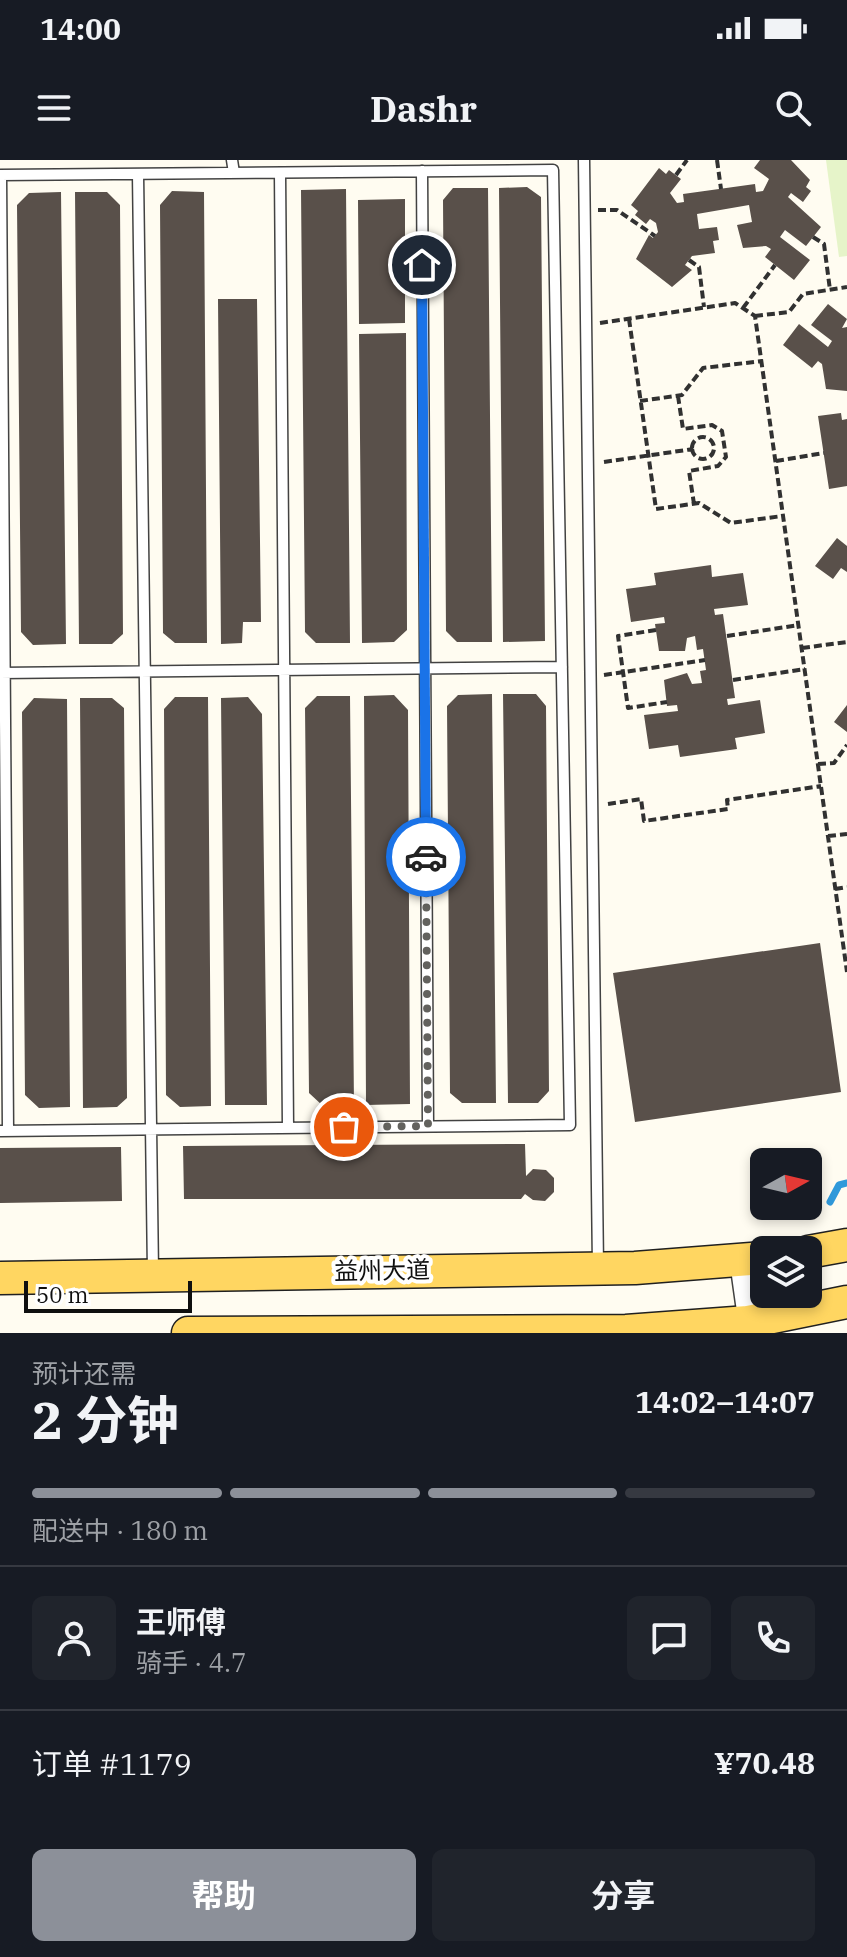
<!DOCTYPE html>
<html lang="zh">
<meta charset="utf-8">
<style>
body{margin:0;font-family:"IBM Plex Serif","Noto Sans SC",serif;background:#20242c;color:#f1f3f6;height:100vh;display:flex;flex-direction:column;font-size:30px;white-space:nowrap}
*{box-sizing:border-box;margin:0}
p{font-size:26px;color:#9ea1a6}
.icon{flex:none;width:44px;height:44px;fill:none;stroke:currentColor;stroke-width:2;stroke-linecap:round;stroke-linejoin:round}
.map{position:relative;height:1173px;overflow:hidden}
.panel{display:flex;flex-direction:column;background:#171b24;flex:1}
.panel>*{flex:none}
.needle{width:52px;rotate:82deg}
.buttons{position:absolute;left:750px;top:988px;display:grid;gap:16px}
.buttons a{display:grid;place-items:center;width:72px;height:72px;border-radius:12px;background:#171b24;box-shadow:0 4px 12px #0003;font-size:40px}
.scale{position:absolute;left:24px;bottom:20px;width:168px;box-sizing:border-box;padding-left:8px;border:4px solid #0f0f0f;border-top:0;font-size:22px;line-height:28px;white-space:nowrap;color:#0f0f0f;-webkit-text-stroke:6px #fff;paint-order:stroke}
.pin{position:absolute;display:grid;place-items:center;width:68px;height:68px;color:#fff;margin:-34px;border:4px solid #fff;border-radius:50%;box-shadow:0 2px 8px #0007}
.courier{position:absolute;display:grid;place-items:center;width:80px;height:80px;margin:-40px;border:6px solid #1a73e8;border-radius:50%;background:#fff;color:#222;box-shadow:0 2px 10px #0007}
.summary em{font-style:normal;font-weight:700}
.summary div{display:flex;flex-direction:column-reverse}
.summary{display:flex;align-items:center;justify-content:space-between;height:136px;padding:0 32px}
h1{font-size:52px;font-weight:700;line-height:60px}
.bar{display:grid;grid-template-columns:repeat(4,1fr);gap:12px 8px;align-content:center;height:96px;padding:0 32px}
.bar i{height:10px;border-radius:6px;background:#363941}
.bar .selected{background:#8c9099}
.bar p{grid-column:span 4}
.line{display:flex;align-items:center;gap:20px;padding:0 32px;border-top:2px solid #363941}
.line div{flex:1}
.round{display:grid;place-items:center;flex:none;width:84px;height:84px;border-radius:12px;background:#20242c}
.button{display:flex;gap:16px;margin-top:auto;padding:16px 32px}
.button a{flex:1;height:92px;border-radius:12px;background:#8c9099;color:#fff;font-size:32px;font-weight:700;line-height:92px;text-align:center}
.button a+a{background:#20242c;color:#f1f3f6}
.status{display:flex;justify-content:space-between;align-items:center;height:56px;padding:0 40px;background:#171b24;direction:ltr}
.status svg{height:22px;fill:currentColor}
header{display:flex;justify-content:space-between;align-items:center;height:104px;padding:0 32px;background:#171b24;font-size:36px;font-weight:700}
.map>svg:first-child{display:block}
.pitch{fill:#e6f4c9}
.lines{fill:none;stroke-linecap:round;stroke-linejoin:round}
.stream{stroke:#3099da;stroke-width:7}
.building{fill:#59504a}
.service-casing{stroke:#424242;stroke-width:13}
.minor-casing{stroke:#424242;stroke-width:23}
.primary-casing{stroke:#202020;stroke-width:35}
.path{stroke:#313131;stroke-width:4;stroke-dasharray:8 4;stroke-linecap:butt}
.service{stroke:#fff;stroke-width:10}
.minor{stroke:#fff;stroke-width:20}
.primary{stroke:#ffd661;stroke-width:32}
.done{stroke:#63625e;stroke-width:8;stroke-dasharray:0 14.4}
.route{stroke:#1a73e8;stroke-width:10}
.labels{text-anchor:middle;stroke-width:8;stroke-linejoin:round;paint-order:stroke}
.street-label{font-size:24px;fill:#0f0f0f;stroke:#fff}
</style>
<div class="status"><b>14:00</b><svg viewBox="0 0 49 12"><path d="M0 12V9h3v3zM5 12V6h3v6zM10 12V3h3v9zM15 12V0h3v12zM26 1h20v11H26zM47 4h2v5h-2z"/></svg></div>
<header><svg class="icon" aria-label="menu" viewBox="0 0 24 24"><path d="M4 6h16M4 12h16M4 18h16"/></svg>Dashr<svg class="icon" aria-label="search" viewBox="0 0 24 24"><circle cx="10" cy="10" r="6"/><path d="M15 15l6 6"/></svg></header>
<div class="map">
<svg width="847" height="1173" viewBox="0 0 847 1173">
<rect width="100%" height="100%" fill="#fffcf1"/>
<path class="pitch" d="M826 0H847V96L839 97Z"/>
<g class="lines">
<path class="stream" d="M830 1042 839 1025 847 1023"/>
</g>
<path class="building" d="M760 0H791L810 20 806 27 811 31 803 42 791 33 788 37 821 67 806 86 785 70 780 77 810 100 794 120 765 97 771 89 766 86 743 88 737 65 752 62 749 45 697 54 699 69 717 67 719 80 713 81 715 93 692 96 685 105 692 110 672 127 636 99 649 75 653 78 658 72 656 63 650 59 646 64 635 55 638 51 631 45 659 8 666 14 669 10 681 19 670 33 677 43 684 42 683 34 755 24 756 32 763 31 769 19 754 8Z
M527 27 541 37 545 481 503 482 499 28Z
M453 28H488L492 482H457L446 471 443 40Z
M346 29 350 483H316L305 472 301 30Z
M172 31 204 32 207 483H175L163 473 160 45Z
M61 32 66 484 33 485 21 472 17 45 29 33Z
M75 32H107L120 45 123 474 112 484H79Z
M405 39V163L359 164 358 40Z
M218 139H257L261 462H243L242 483 221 484Z
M828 144 847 159 842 168 847 167V231L826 229 822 204 818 201 812 208 783 185 799 164 828 187 832 181 811 165Z
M406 173 407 470 394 482 362 483 359 174Z
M841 253 842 260 847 259V326L829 329 818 256Z
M837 378 847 386V412L841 408 833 419 815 406Z
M711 405 712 417 743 413 748 445 714 449 715 455 723 454 735 538 727 539 728 545 760 540 765 573 735 578 737 589 680 597 678 585 649 589 644 555 678 551 677 545 667 546 664 520 687 513 692 524 702 523 700 511 706 510 703 489 697 490 695 476 687 478 685 491H659L655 464 665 463 664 457 631 462 626 429 656 425 654 413Z
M492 534 496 943H462L450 933 447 546 458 535Z
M503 534H536L546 546 549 931 538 943H508Z
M394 535 408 550 410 944 366 945 364 536Z
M317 536H350L354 945H322L309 933 305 548Z
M175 537H208L211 946 180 947 166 935 164 549Z
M248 537 262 554 267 945H225L221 538Z
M34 538 67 539 70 947 39 948 25 935 22 552Z
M80 538H112L124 548 127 938 117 947 83 948Z
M847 545V572L834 562Z
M820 783 841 932 635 962 613 813Z
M525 984 526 1016 533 1009 546 1010 554 1018V1032L545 1041 533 1040 525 1034 521 1039H184L183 986Z
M121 987 122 1041 0 1043V988Z"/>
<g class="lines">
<g class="service-casing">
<path id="service" d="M232 0 234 13
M584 0 598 1106
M422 11 428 966
M280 13 288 968
M138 14 153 1112
M0 15 553 10 570 965 0 971
M1 15 8 970
M0 513 562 507"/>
</g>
<g class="minor-casing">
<path id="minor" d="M740 1101 750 1172"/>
</g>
<g class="primary-casing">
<path id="primary" d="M808 1092 847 1085
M0 1118 635 1108 764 1098
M188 1173 626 1171 748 1162 847 1142"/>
</g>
<path class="path" d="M717 0 721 29
M676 15 687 0
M598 50H617L655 76
M813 77 824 84 830 130
M689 100 699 107 704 147
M743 148 775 105
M755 156 789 152 803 134 847 127
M629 159 656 349 699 343 731 363 782 356
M600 163 735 143 755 156 847 812
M678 236 683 269 712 265 722 271 726 297 718 306 689 311 694 344
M640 241 682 235 703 208 762 201
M692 288a11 11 0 1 1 22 0a11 11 0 1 1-22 0Z
M776 301 824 293
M604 302 693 289
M656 470 618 476 628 548 667 542
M727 476 799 465
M802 488 847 482
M604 515 705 500
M733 520 805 509
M818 604 834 603 847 585
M608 644 641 639 644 661 728 649 727 640 821 626
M828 676 847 674
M835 729 847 727"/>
<use href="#service" class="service"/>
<use href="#minor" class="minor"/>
<use href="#primary" class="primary"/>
</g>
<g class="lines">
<path class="done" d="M344 967 428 966 426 697"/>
<path class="route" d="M422 105 426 697"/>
</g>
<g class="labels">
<g class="street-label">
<text transform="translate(382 1111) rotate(-1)" y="8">益州大道</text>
</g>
</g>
</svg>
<div class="buttons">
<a><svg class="needle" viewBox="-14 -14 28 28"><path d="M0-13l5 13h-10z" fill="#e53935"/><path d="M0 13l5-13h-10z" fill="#9ea1a6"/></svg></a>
<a><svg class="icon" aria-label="layers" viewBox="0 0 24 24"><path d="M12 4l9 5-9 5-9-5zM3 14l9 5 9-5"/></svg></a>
</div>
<div class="scale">50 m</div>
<div class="pin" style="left:344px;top:967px;background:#ea580c"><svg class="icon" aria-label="bag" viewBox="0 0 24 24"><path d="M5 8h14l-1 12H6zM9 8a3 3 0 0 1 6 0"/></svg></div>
<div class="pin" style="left:422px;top:105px;background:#1f2937"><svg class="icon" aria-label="home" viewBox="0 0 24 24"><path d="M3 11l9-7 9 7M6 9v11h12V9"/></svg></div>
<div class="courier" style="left:426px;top:697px"><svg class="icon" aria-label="car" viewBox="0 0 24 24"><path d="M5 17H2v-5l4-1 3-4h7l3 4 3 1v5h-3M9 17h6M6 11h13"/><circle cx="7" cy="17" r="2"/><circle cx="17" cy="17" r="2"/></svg></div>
</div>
<section class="panel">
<div class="summary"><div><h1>2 分钟</h1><p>预计还需</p></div><em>14:02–14:07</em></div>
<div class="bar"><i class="selected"></i><i class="selected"></i><i class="selected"></i><i></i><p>配送中 · 180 m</p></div>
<div class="line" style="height:144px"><a class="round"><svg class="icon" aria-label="person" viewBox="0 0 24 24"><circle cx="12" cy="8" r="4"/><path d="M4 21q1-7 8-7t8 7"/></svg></a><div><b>王师傅</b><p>骑手 · 4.7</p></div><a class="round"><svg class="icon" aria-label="chat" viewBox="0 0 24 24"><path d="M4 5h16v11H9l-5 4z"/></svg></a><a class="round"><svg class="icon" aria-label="phone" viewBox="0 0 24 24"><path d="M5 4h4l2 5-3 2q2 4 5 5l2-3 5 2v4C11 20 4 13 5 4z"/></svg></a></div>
<div class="line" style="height:104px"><div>订单 #1179</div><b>¥70.48</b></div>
<div class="button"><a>帮助</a><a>分享</a></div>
</section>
